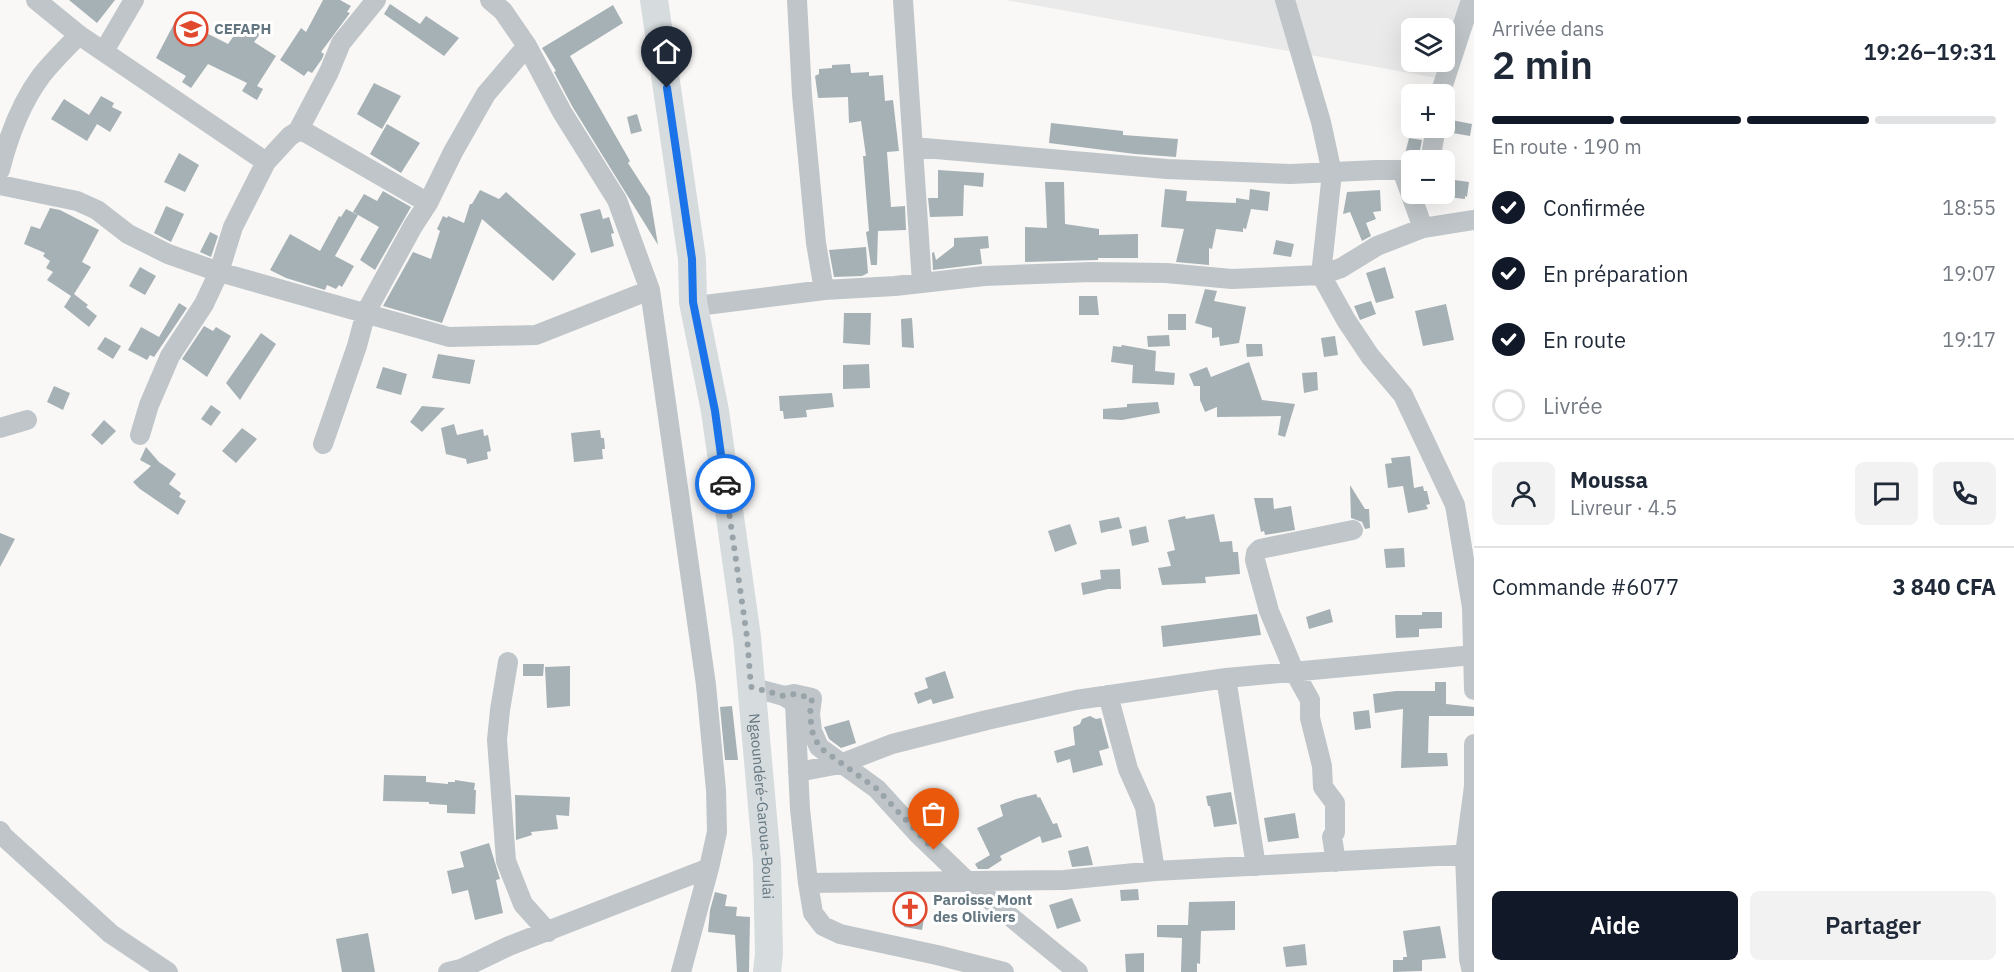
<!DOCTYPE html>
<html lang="fr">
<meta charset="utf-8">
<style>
body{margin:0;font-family:"IBM Plex Sans",sans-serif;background:#f2f2f3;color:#1f2937;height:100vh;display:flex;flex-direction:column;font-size:22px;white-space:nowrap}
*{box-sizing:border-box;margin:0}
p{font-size:20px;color:#747a83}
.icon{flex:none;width:33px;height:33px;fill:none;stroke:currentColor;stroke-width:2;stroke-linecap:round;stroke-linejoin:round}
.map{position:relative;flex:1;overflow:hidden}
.side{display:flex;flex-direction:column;background:#fff;width:540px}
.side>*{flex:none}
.fabs{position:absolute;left:1401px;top:18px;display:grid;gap:12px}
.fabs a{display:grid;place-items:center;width:54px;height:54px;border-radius:9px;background:#fff;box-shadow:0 6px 24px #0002;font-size:30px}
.pin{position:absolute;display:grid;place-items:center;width:51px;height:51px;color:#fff;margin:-62px -26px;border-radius:50% 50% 50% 0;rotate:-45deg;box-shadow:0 0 6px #0007}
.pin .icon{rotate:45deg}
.courier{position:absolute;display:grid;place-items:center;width:60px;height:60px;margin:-30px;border:4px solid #1a73e8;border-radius:50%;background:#fff;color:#222;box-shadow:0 2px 8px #0007}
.summary em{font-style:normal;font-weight:600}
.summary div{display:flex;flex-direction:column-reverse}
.summary{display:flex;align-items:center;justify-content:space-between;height:102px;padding:0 18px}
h1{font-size:39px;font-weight:600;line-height:45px}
.bar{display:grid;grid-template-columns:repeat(4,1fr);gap:9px 6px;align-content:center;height:72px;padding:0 18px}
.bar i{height:8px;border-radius:4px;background:#e0e1e3}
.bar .on{background:#111827}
.bar p{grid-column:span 4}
.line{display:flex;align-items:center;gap:15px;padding:0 18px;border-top:2px solid #e0e1e3}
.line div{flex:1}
.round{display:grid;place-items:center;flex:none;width:63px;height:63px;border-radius:9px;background:#f2f2f3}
ol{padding:0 18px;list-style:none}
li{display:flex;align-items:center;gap:18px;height:66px}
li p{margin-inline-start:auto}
li .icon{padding:6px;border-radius:50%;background:#111827;color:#fff;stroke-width:4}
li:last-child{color:#747a83}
li i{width:33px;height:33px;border:3px solid #e0e1e3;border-radius:50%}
.action{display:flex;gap:12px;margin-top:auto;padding:12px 18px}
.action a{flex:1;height:69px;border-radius:9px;background:#111827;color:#fff;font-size:24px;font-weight:600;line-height:69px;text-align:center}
.action a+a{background:#f2f2f3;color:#1f2937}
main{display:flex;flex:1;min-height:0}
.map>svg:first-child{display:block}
.built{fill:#e9eae9}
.building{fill:#a6b1b5}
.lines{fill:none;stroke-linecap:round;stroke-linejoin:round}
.minor{stroke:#bfc5c8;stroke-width:20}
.highway{stroke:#d6dbde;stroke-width:28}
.done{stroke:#98a4aa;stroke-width:6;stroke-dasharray:0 10.8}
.route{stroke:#1a73e8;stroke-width:8}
.labels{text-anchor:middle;stroke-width:6;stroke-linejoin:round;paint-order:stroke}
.poi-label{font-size:15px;font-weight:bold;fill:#647781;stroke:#fff;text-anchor:start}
.street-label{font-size:15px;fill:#647781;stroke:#fff}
</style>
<main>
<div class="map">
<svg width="1474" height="972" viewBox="0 0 1474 972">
<rect width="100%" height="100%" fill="#f9f8f6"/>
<path class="built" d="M1006 0H1461L1445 54 1444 28H1412V62H1442L1437 78Z"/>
<path class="building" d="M69 0H115L97 23Z
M323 0H340L351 6 347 12 350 13 321 52 324 54 322 59 312 73 308 71 304 76 280 60 301 28 306 32Z
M390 4 420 24 426 16 459 38 444 56 384 14Z
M613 5 623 23 570 56 630 161 628 163 650 197 658 245 572 106 554 72 556 71 542 48Z
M177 18 228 44 240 27 247 32 252 27 261 33 254 42 276 56 257 86 263 89 257 100 242 91 247 83 208 64 191 88 182 82 186 76 156 58Z
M850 64 851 73 869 72V76L883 75 885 101 893 100 899 151 887 152 891 207 905 206 906 230 878 231 877 265H871L866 232 869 231 863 156H866L861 121 849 123 848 97 818 98 815 76 819 74V69L832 68V65Z
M374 83 401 96 382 129 357 114Z
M101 96 114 103 112 107 122 112 110 132 97 124 87 141 51 119 64 99 89 115Z
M637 114 642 131 631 134 627 117Z
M1446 119 1472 124 1470 136 1447 132Z
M1051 123 1123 131V135L1178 139 1176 157 1135 154 1049 143Z
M387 124 420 143 401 173 370 154Z
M1409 138 1422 140 1418 160 1404 158Z
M179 153 199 165 185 192 164 182Z
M938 170 984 173 983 187 964 185 963 216 930 217 928 198H938Z
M1447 179 1469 182 1467 197 1465 196V199L1448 197V195H1445Z
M1045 182H1064L1065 224 1099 229V235L1138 234V258H1098V260L1025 262V227L1047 228Z
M1165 189 1187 191 1186 201 1212 202 1236 203V198L1249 200 1250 189 1270 192 1268 211 1251 209 1246 229 1243 228V232L1216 229 1212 249 1209 248V265L1176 262 1184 229 1161 227Z
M480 190 499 199 506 192 576 254 553 281 482 219 442 323 383 306 413 252 431 259 440 231 437 229 443 216 447 218 448 216 464 223 470 204H472Z
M1380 190 1381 211 1373 212 1376 219 1366 223 1371 236 1362 241 1350 212 1343 214 1347 192Z
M383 191 411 207 375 270 360 260 379 227 353 212 364 194 377 201Z
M166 206 184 214 171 242 154 233Z
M50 208 60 210 99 230 82 262 91 267 74 294 88 305 86 307 97 316 89 327 64 307 71 296 47 280 53 272 46 268 50 261 43 256 45 253 24 244 31 226 40 229Z
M346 209 358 215 335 256 354 266 342 287 339 285 336 289 327 285 325 290 286 278 270 270 290 234 320 251 339 216 341 217Z
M600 209 603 219 609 217 614 233 611 234 614 246 591 253 580 214Z
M210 232 218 236 211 257 200 252Z
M988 236 989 248 980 249 982 264 933 270 932 253 934 252 936 260 954 246V238Z
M1276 240 1294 244 1291 257 1273 254Z
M866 247 868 273 862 276 834 277 829 250Z
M140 267 156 276 145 295 129 286Z
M1385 267 1394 298 1376 303 1366 273Z
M1205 289 1217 291 1214 301 1246 307 1239 343 1220 346 1219 337 1212 338V328L1195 323Z
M1079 296H1097L1099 315H1079Z
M1371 301 1376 314 1360 320 1354 306Z
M179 303 187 308 154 357 150 355 147 360 128 350 141 327 159 337Z
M1446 304 1454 340 1423 346 1415 311Z
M844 313H871L870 345 843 343Z
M1168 314H1186V330H1168Z
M912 318 914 348 902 347 901 319Z
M204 326 213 331 216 327 231 336 207 377 182 359Z
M261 333 276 344 240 400 226 383Z
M1169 335 1170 346 1148 347 1147 336Z
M1335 336 1338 355 1324 357 1321 338Z
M105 337 121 346 113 359 97 349Z
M1246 344H1262L1263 356 1247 357Z
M1122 345 1156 351 1155 371 1175 373 1174 385 1132 383 1133 365 1111 362 1113 346 1121 347Z
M438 354 475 360 470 384 432 378Z
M1249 362 1262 400 1295 404 1285 437 1278 435 1281 416 1217 417V407L1205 412 1200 400V386H1194L1189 374 1207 367 1211 377Z
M869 364 870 388 843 389V365Z
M383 367 407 374 401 395 376 388Z
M1317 372 1318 390 1304 393 1302 373Z
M54 386 70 393 63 410 47 402Z
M832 393 834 407 806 410 807 417 784 419 783 411H780L779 396Z
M1158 402 1160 413 1122 420 1103 419V409L1127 407V404Z
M211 405 221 412 211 426 201 419Z
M422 406 445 408 422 432 410 422Z
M104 420 116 431 102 445 91 435Z
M454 424 457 435 483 429 484 436 488 435 491 451 487 452 488 459 467 464 466 459 446 454 441 428Z
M242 428 257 439 236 463 222 451Z
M600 430 601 438H604L605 449H602L603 459 574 462 571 433Z
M146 447 159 462 176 474 169 484 181 493 179 497 186 501 178 515 140 489 133 482 151 466 140 460Z
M1410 456 1414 488 1423 486 1424 491H1427L1430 504 1426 505 1428 509 1408 513 1403 486 1388 488 1385 464 1392 463 1391 458Z
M1350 485 1365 509H1369L1370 528 1365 529 1362 522 1351 518Z
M1254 498H1273L1274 509 1291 506 1295 530 1265 535 1264 531 1261 532Z
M1214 514 1220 542 1232 541 1233 552H1238L1240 574 1205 577 1206 583 1162 585 1158 568 1171 566 1167 552 1175 550 1168 520 1185 516 1186 519Z
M1119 517 1122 528 1101 533 1099 521Z
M1070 524 1077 544 1055 552 1048 531Z
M1146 526 1149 542 1132 546 1129 530Z
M0 533 15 539 0 567Z
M1404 548 1405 567 1386 568 1384 549Z
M1120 569 1121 589H1108L1083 595 1081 583 1101 579 1100 570Z
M1330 609 1333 622 1309 629 1306 617Z
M1422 612H1442V628L1419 629V637L1396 638 1395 615H1422Z
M1257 614 1261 635 1163 647 1161 626Z
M523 664H544L543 676H523Z
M570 666V706L547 708 545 667Z
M945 671 954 698 933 704 931 699 918 704 914 693 928 688 925 678Z
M1435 682H1446V704L1474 707V716H1429L1428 753H1447L1448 766 1401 768 1403 709 1375 713 1373 694 1396 691H1435Z
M732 706 738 760H725L720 707Z
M1369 710 1371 728 1355 730 1353 712Z
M1090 716 1096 719 1101 718 1109 748 1099 751 1103 765 1073 773 1070 759 1057 763 1054 751 1075 745 1073 727 1080 724 1082 719Z
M849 720 856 743 841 748 829 739 824 727Z
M384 775 426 776V782L448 784V782H455V780L475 783 474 790H476L475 814 447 813V805L429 804V802L383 801Z
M1231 792 1237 824 1214 827 1210 806H1208L1206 796Z
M1036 794 1038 798 1040 797 1053 824 1057 823 1062 837 1042 843 1040 836 1000 856 1002 860 988 869H978L975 864 990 855 977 828 1003 816 1000 805 1016 799Z
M515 795 570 797 569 816 556 815 558 829 531 832 532 835 516 840Z
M1295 813 1299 838 1268 842 1264 818Z
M489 843 500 879 496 880 503 913 475 920 468 890 452 894 447 871 464 867 460 852Z
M1088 846 1093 865 1072 867 1068 851Z
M1138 889 1139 900 1121 901 1120 890Z
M715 892 727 895 725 906 737 907 736 916 750 917 749 972H737L735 935 708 932 710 910Z
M1072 898 1081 921 1057 929 1049 905Z
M1235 901V930L1201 931 1200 964 1197 963V972H1181L1182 938 1157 937V925H1188L1189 902Z
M909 904 926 907 922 930 904 927Z
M1440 926 1446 958 1422 960V971L1393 972V960H1403V957H1407L1403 931Z
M368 933 375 972H342L336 939Z
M1305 944 1307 965 1286 967 1283 947Z
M1144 953V972H1126L1125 954Z"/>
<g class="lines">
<path class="minor" d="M36 0 79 35 266 162 290 136 298 131 305 132 428 203
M490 0 503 11 527 46 562 112 617 200 650 290 706 685 716 790 717 832 709 868 681 972
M797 0 802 95 816 243 824 290
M903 0 922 283
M1285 0 1321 122 1332 173 1321 275 1346 320 1370 356 1403 395 1455 505 1472 607 1474 690
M104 51 134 0
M1440 94 1471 0
M298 131 329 72 341 43 376 0
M913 147 1167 169 1291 174 1377 170H1402L1412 173
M1430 160 1436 128
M0 170C8 138 21 103 41 76 52 62 66 48 79 35
M1402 170 1423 228
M0 185 77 201 97 210 128 234 168 254 219 272 449 337 536 335 650 290
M693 302 705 305 824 290 895 286 984 276 1092 272 1166 273 1232 279 1321 275 1341 268 1377 246 1423 228 1474 220
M0 428 27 420
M140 435 149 405 170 356 204 304 219 272 233 227 266 162
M323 444 357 346 366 312 413 226 428 203 453 152 486 94 527 46
M508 662 500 710 497 740 506 861 523 904 548 932
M1226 678 1256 866
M751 687 784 696 795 703 800 809 808 883 813 913 823 926 840 934 937 955 1004 972
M1108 695 1128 769 1145 807 1155 871
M784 696 794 694 812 698 810 714 812 731 819 747 877 789 918 834 968 882 1078 972
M798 772 840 764 892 744 987 720 1076 700 1226 678 1474 655
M0 831 3 836 111 934 168 972
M1336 862 1332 837 1335 832V803L1323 787 1322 766 1310 718V700L1295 673 1269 611 1255 560 1256 553 1260 549 1353 530
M808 883 1064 880 1155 871 1474 854
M448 972 461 969 509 946 709 868
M1472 972 1469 959 1465 854 1474 786V744"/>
<path class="highway" id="s1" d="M654 0 692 259 693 302 715 411 747 637 767 862 769 954 767 972"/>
</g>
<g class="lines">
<path class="done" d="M725 484 747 637 751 687 784 696 794 694 812 698 810 714 812 731 819 747 877 789 934 850"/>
<path class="route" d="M667 88 692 259 693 302 715 411 725 484"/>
</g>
<defs>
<g id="university-ring" transform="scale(1.725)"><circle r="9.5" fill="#fff" stroke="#e1492e" stroke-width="1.5"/><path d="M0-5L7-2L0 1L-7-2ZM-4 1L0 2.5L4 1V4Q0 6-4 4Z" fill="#e1492e"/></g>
<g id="church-ring" transform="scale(1.725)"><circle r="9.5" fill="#fff" stroke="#e1492e" stroke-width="1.5"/><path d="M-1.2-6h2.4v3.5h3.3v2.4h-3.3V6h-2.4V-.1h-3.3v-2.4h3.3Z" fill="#e1492e"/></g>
</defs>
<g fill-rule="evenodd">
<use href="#university-ring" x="191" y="29"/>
<use href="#church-ring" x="910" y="909"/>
</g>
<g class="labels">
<g class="poi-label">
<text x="214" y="34">CEFAPH</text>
<text x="933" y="905">Paroisse Mont<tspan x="933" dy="17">des Oliviers</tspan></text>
</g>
<g class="street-label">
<text dy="5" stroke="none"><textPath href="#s1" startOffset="814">Ngaoundéré-Garoua-Boulai</textPath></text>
</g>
</g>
</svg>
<div class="fabs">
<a><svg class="icon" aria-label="layers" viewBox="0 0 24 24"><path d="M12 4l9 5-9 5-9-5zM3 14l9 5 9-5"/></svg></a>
<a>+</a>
<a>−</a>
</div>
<div class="pin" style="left:934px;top:850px;background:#ea580c"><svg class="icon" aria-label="bag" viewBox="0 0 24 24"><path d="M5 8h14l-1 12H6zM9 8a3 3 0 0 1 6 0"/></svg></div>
<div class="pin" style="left:667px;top:88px;background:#1f2937"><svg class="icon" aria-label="home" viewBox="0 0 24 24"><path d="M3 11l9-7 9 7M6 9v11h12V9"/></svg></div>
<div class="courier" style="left:725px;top:484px"><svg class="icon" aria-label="car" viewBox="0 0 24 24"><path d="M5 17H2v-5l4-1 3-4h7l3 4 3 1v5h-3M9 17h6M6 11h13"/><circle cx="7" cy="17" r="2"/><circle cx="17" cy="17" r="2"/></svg></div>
</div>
<section class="side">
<div class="summary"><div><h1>2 min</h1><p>Arrivée dans</p></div><em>19:26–19:31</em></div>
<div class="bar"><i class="on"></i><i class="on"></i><i class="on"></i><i></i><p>En route · 190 m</p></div>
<ol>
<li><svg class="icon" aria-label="check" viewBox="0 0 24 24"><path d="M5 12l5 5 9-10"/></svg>Confirmée<p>18:55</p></li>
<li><svg class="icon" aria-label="check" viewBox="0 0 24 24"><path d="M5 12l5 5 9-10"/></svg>En préparation<p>19:07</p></li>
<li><svg class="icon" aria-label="check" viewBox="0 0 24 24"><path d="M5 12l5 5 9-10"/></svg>En route<p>19:17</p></li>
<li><i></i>Livrée</li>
</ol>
<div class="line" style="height:108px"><a class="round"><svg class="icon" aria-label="person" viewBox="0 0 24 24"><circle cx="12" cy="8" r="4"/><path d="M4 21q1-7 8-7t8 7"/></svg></a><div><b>Moussa</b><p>Livreur · 4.5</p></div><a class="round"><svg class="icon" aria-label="chat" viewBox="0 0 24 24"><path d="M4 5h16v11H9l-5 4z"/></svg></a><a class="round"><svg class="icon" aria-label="phone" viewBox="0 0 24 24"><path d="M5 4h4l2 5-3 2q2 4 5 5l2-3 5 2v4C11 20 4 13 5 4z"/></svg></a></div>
<div class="line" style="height:78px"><div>Commande #6077</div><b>3 840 CFA</b></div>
<div class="action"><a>Aide</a><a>Partager</a></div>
</section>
</main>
